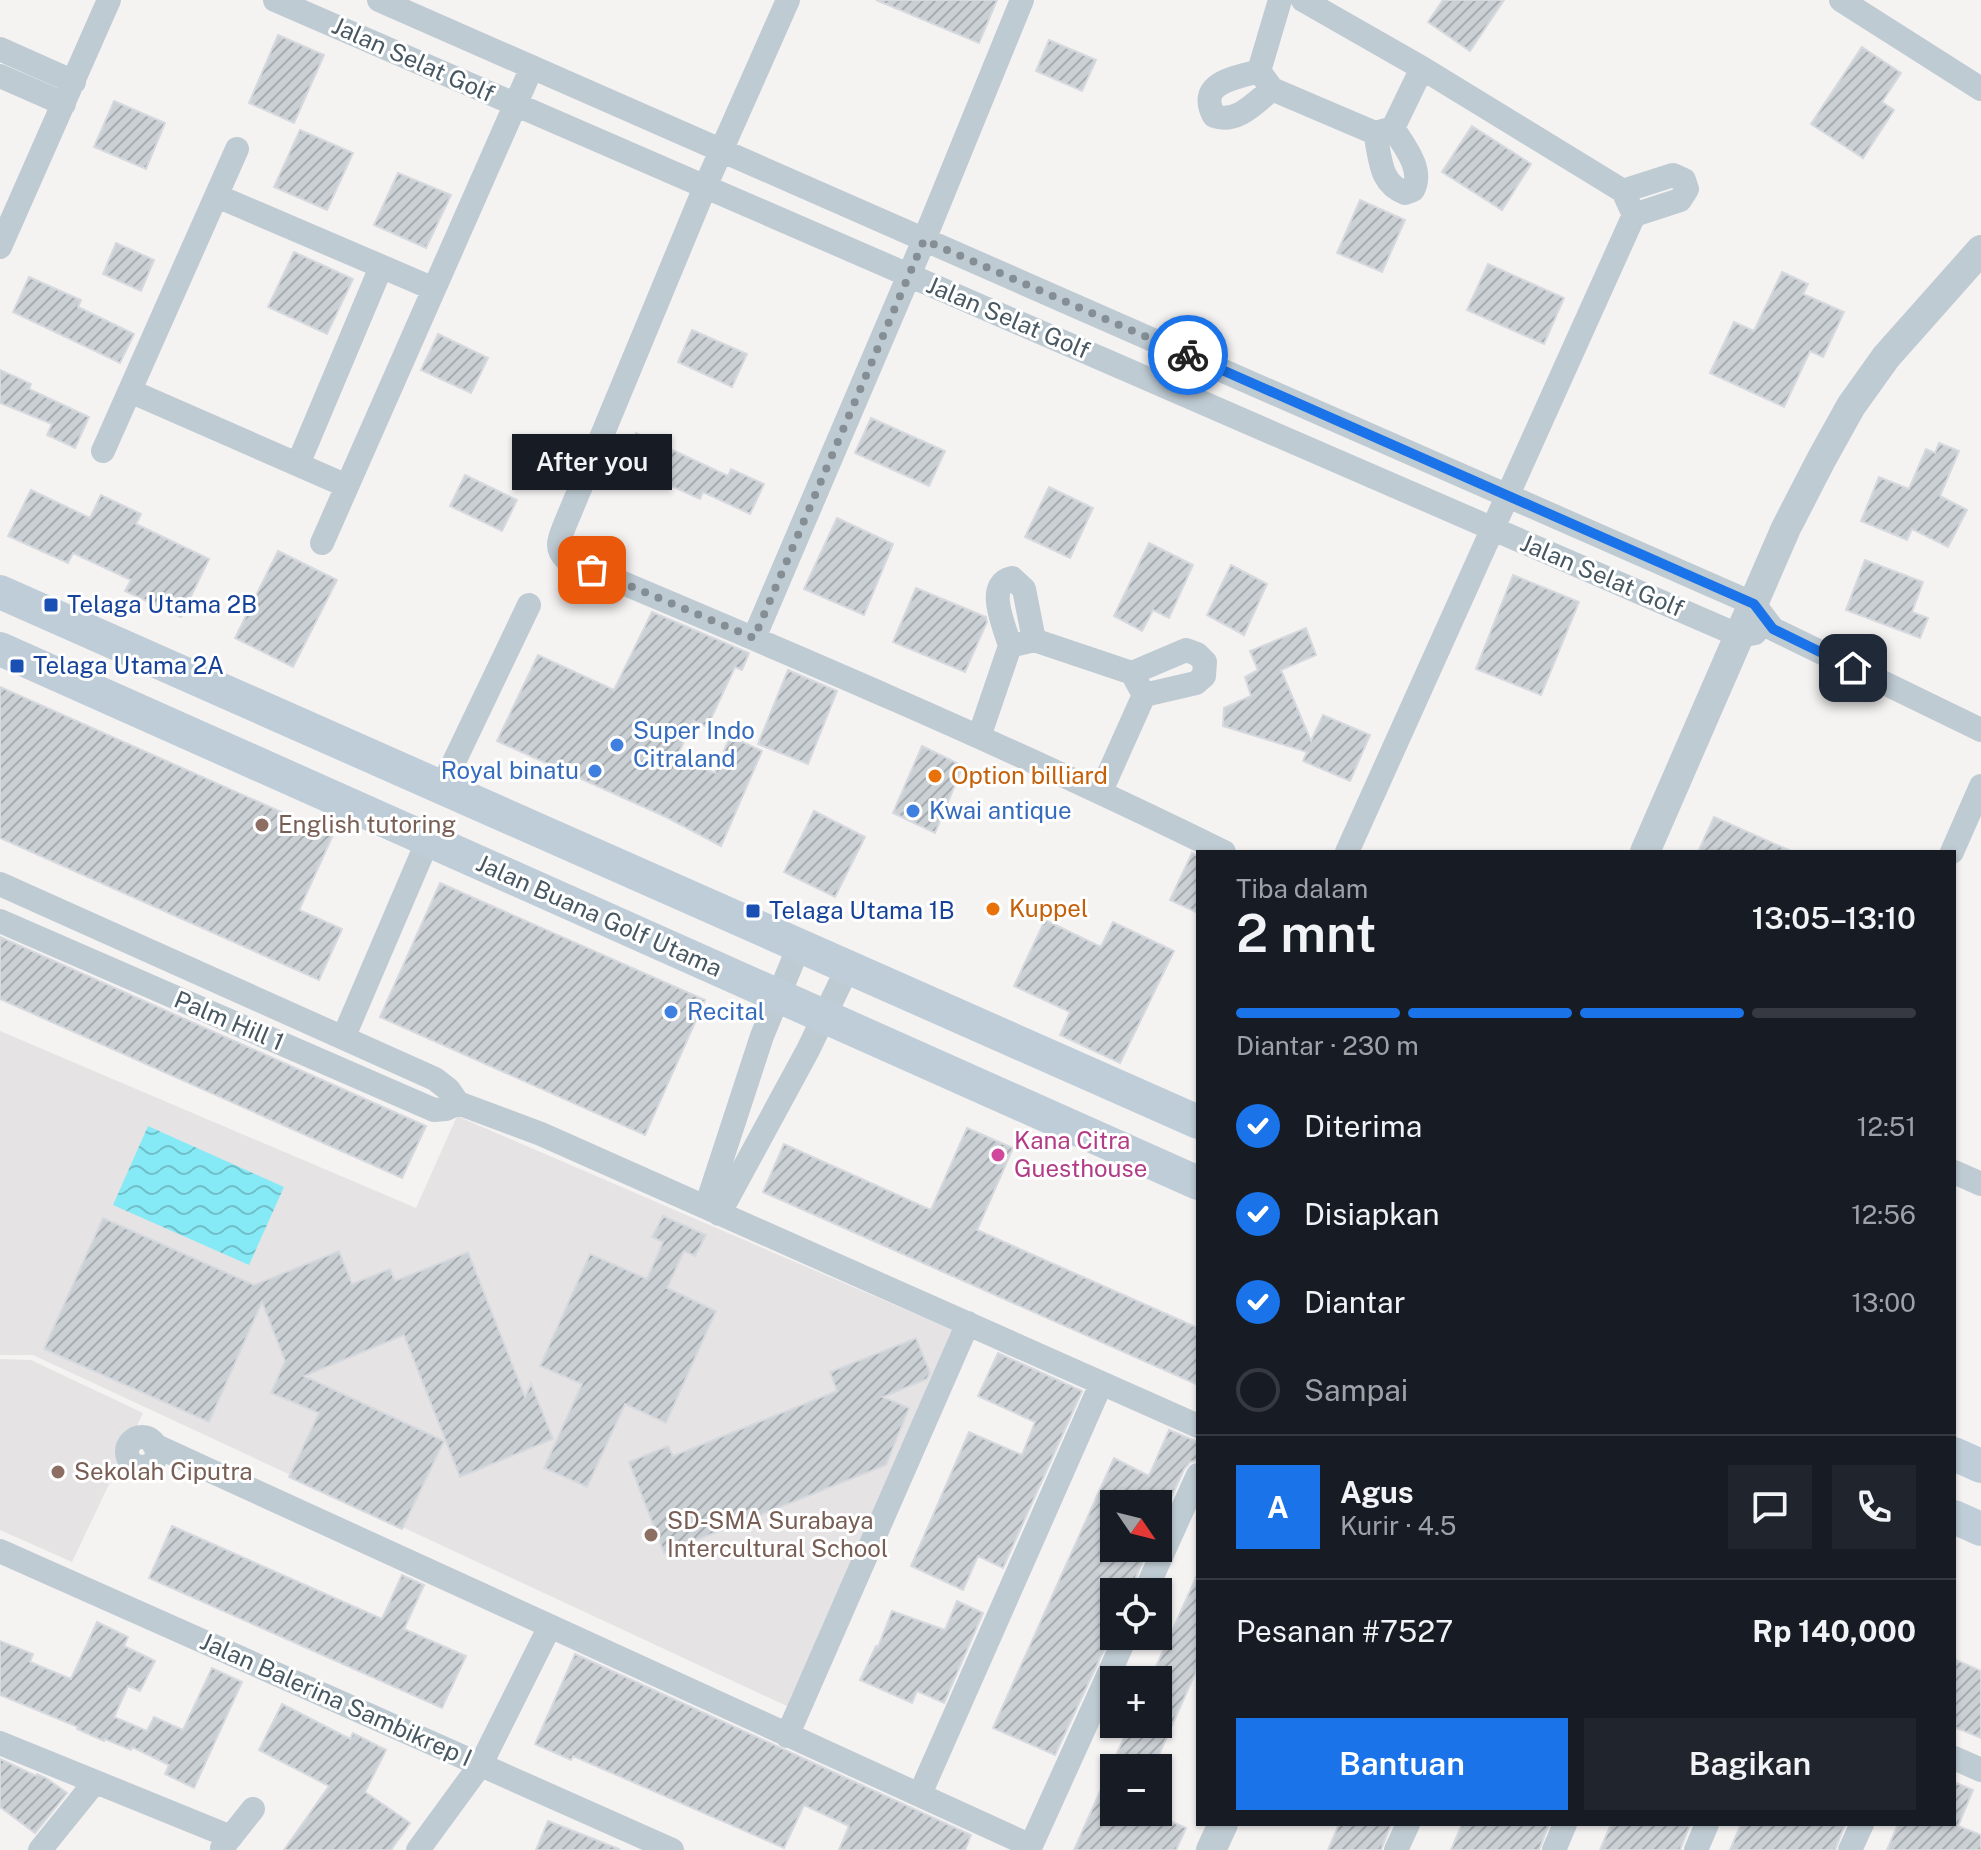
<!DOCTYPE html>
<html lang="id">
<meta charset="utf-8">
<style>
body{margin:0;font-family:"Public Sans",sans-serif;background:#20242c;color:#f1f3f6;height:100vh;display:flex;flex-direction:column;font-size:30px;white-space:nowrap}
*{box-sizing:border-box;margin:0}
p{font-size:26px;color:#9ea1a6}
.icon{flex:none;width:44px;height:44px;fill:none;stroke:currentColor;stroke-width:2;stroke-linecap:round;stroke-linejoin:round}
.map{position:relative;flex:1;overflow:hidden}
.drawer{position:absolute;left:1196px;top:850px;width:760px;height:976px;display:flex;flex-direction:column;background:#171b24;border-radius:0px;box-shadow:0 2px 6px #0004}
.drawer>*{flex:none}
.needle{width:52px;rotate:125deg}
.buttons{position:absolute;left:1100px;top:1490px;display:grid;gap:16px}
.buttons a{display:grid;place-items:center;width:72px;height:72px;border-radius:0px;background:#171b24;box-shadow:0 2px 6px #0004;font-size:40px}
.pin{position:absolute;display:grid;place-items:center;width:68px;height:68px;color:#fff;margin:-34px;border-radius:16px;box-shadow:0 4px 12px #0006}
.courier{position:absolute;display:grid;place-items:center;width:80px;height:80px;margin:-40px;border:6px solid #1a73e8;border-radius:50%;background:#fff;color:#222;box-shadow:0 2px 10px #0007}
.bubble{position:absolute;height:56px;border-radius:0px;background:#171b24;box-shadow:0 2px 6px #0004;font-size:26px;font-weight:600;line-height:56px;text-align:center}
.headline em{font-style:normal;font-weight:600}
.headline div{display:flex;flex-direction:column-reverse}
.headline{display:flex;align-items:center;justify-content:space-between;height:136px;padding:0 40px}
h1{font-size:52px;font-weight:600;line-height:60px}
.bar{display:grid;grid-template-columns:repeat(4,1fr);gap:12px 8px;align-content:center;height:96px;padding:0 40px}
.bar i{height:10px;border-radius:6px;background:#363941}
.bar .selected{background:#1a73e8}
.bar p{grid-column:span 4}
.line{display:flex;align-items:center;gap:20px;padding:0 40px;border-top:2px solid #363941}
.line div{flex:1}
.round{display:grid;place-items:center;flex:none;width:84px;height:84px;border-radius:0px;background:#20242c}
ol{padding:0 40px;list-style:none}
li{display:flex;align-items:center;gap:24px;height:88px}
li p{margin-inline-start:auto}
li .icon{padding:8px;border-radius:50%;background:#1a73e8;color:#fff;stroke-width:4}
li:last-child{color:#9ea1a6}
li i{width:44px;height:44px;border:4px solid #363941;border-radius:50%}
.button{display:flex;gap:16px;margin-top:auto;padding:16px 40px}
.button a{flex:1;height:92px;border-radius:0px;background:#1a73e8;color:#fff;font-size:32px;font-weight:600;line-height:92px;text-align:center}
.button a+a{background:#20242c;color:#f1f3f6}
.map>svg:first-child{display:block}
.education{fill:#e6e3e4}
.water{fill:url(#water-waves)}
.building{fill:url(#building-hatch);stroke:#d6d9de;stroke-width:2}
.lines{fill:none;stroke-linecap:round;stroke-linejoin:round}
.minor{stroke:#bfcbd3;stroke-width:24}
.tertiary{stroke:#bfcbd3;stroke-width:30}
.secondary{stroke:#becdd7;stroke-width:34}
.done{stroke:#848e94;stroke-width:8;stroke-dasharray:0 14.4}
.route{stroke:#1a73e8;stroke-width:10}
.transit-dot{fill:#1a4fb4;stroke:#fff;stroke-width:3}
.shop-dot{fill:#3f7fe0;stroke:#fff;stroke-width:3}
.food-dot{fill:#e8710a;stroke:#fff;stroke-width:3}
.education-dot{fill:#8d6e63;stroke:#fff;stroke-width:3}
.hotel-dot{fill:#d1479c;stroke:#fff;stroke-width:3}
.labels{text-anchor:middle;stroke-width:6;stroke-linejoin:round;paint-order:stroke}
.street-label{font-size:24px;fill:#475862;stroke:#fff}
.transit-label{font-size:24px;fill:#164399;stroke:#fff;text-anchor:start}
.shop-label{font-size:24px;fill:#366cbe;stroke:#fff;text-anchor:start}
.food-label{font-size:24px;fill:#c56008;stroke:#fff;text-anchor:start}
.education-label{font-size:24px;fill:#785e54;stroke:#fff;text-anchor:start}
.hotel-label{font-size:24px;fill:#b23c85;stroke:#fff;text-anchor:start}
</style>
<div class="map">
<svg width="1981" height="1850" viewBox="0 0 1981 1850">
<defs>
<pattern id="water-waves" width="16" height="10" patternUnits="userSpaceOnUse" patternTransform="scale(2)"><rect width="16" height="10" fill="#86eaf6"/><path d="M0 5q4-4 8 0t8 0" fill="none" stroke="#6fc0cb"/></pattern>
<pattern id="building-hatch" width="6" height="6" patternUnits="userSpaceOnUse" patternTransform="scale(2)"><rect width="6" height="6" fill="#cbd0d5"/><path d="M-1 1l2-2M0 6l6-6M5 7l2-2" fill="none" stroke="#a7acb0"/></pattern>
</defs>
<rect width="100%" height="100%" fill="#f5f2f2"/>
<path class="education" d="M0 1031 416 1208 457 1116 969 1337 806 1715 33 1355H0Z
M0 1359 31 1360 143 1413 72 1562 0 1530Z"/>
<path class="water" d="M148 1126 284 1187 249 1265 113 1205Z"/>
<path class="building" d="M876 0H997L979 43Z
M1443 0H1504L1470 51 1428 22Z
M278 35 324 55 294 123 249 103Z
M1049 40 1096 60 1082 91 1036 71Z
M1862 47 1901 73 1882 102 1894 110 1863 158 1811 124Z
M114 101 165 123 146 169 94 147Z
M1472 126 1531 164 1502 210 1442 172Z
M300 130 353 153 327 210 274 187Z
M398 173 451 195 426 248 374 225Z
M1360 200 1405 220 1382 272 1337 253Z
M116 243 154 260 141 291 103 274Z
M294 252 353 279 327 334 268 307Z
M1488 264 1564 298 1544 344 1467 310Z
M1782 272 1808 284 1803 294 1844 312 1823 357 1810 351 1784 407 1710 373 1734 322 1754 331Z
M29 277 81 300 78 307 134 334 120 363 13 312Z
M692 330 747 354 732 387 678 362Z
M438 334 488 358 471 393 421 370Z
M0 370 31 384 29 389 89 417 75 448 47 435 52 424 0 403Z
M871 418 945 451 929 486 855 453Z
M636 433 728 476 731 469 764 484 750 514 703 492 700 499 622 464Z
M1939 443 1959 451 1940 496 1967 510 1948 547 1912 529 1907 540 1861 521 1879 477 1909 489 1926 449 1935 453Z
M465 475 517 500 502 531 450 506Z
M1049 487 1093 508 1070 558 1025 537Z
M31 490 90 518 101 495 141 514 136 524 209 559 181 617 125 591 131 580 73 553 68 563 8 536Z
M837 518 893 544 864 615 804 589Z
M1149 543 1193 565 1169 618 1153 610 1142 631 1114 616Z
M278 551 337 580 293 667 235 638Z
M1865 560 1923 582 1912 612 1928 618 1920 638 1846 610Z
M1231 565 1267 584 1244 635 1207 615Z
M1513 575 1579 602 1541 695 1476 669Z
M916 588 986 617 987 622 965 672 893 642Z
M652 612 749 653 742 670 735 667 707 727 694 721 676 758 715 773 730 736 762 751 721 846 666 817 497 741 538 655 614 690Z
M1306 628 1316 655 1281 670 1311 741 1323 715 1370 735 1350 781 1303 761 1307 752 1223 726 1224 708 1251 696 1245 677 1258 670 1250 651Z
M788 670 837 691 808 764 758 744Z
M0 687 333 835 299 910 342 929 319 980 0 838Z
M922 746 963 766 935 833 893 813Z
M814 811 865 837 835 897 784 872Z
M1714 817 1793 852H1698Z
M1192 853 1198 856V913L1170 900Z
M440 883 705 1000 645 1135 380 1017Z
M1045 920 1101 947 1113 922 1174 951 1120 1063 1060 1035 1070 1012 1014 986Z
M0 937 426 1126 402 1178 0 999Z
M967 1128 1013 1148 977 1230 1198 1328V1385L763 1192 784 1144 931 1210Z
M663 1216 706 1235 695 1256 684 1251 667 1288 716 1311 666 1423 625 1404 587 1487 544 1468 582 1384 540 1366 590 1254 647 1279 663 1242 652 1237Z
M103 1218 254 1285 339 1251 352 1284 390 1269 395 1281 468 1252 525 1397 531 1384 553 1439 460 1477 404 1335 304 1376 444 1441 402 1529 289 1477 319 1413 271 1393 285 1361 262 1302 209 1422 44 1349Z
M916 1338 930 1373 927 1379 883 1397 909 1408 886 1465 664 1553 629 1462 668 1446 673 1456 837 1391 830 1372Z
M998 1353 1082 1391 1003 1568 978 1556 963 1590 911 1566 969 1432 1022 1455 1035 1422 978 1396Z
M1169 1430 1198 1442V1460L1190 1462 1184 1469 1158 1527V1504H1114V1548H1148L1130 1592H1114V1628L1055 1755 993 1728 1114 1458 1149 1476Z
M172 1526 382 1619 402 1575 424 1585 404 1629 466 1656 442 1708 149 1578Z
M1198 1573V1667L1153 1768H1114V1812H1151L1186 1828 1176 1850H1074L1130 1724H1158V1680H1150Z
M957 1601 983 1613 944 1703 917 1691 912 1703 860 1680 876 1646 878 1647 892 1611 945 1630Z
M97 1622 128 1637 124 1646 155 1661 140 1691 128 1686 114 1717 147 1731 154 1717 183 1730 212 1668 242 1682 194 1788 165 1774 169 1765 132 1747 131 1750 105 1739 104 1741 77 1729 78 1727 0 1695V1641L33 1654 30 1662 71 1679Z
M575 1654 971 1835 965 1850H839L849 1826 804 1805 784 1848 573 1756 571 1760 535 1744Z
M1954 1659 1981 1671V1738L1954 1727Z
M282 1704 350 1739 353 1733 386 1750 365 1792 410 1823 391 1850H284L329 1786 259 1750Z
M0 1759 36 1776 37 1774 46 1778 67 1793 35 1833 0 1807Z
M1954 1782 1973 1790 1958 1826 1981 1835V1850H1887L1898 1824H1954Z
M548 1821 619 1849V1850H536Z
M1339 1824H1391L1381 1850H1328Z
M1462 1824H1549L1539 1850H1451Z
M1611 1824H1690L1680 1850H1600Z
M1741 1824H1845L1835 1850H1730Z"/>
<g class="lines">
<path class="minor" d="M275 0 1740 636 1755 633
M379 0 1754 604 1773 629 1981 730
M788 0 705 187 564 527C559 540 555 548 566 559 787 652 1009 746 1224 852
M1280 0 1259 71 1272 89 1375 133 1393 128 1422 68
M1303 0 1422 68 1623 191 1634 215 1347 852
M1841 0 1981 89
M0 49 74 82
M1259 71C1236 78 1196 82 1214 116 1237 124 1255 103 1272 89
M0 76 64 104
M1375 133C1381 159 1379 183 1405 193L1413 190C1424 169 1404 146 1393 128
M1623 191 1673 175 1684 180 1687 189 1680 200 1634 215
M217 196 434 289
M0 247 109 0
M130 391 347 486
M103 451 237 149
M298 464 381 267
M322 543 532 67
M754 638 924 240 1022 0
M1010 646C1005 627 984 584 1012 578L1024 589 1034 640
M1132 673 1186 650 1197 654 1205 662 1204 676 1196 683 1144 695
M979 737 1010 646 1034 640 1132 673 1144 695 1101 791
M442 787 529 605
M1952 852 1981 786
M0 884 435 1079 449 1090 458 1103 541 1134 1198 1426
M0 921 434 1110 446 1109 458 1103
M344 1036 428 840
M1954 1172 1981 1184
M706 1207 762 1036 799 946
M719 1214 808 1050 848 967
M127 1452a15 15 0 1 1 30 0a15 15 0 1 1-30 0Z
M154 1445 1031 1846
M0 1551 672 1850
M1145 1592 1198 1475
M787 1736 968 1323
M0 1743 231 1837
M1954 1758 1981 1770
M920 1794 1101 1384
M222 1848 253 1809
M40 1850 95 1782
M418 1850 481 1764 550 1626
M1029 1850 1126 1636
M1396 1850 1408 1824
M1554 1850 1565 1824
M1696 1850 1707 1824
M1850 1850 1862 1824"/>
<path class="tertiary" d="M1645 852 1786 528 1821 460 1851 406 1886 357 1981 250
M1211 1850 1223 1824"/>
<path class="secondary" d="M0 592 1198 1122
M0 649 1198 1183
M1954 1454 1981 1466
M1954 1517 1981 1529"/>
</g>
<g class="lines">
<path class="done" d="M592 570 754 638 924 240 1188 355"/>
<path class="route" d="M1188 355 1754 604 1773 629 1853 668"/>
</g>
<g class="transit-dot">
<rect x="43" y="597" width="16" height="16" rx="4"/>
<rect x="9" y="658" width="16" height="16" rx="4"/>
<rect x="745" y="903" width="16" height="16" rx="4"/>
</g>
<g class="shop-dot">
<circle cx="617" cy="745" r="8"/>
<circle cx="595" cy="771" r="8"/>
<circle cx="913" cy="811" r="8"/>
<circle cx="671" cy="1012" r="8"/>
</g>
<g class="food-dot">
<circle cx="935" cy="776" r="8"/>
<circle cx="993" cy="909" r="8"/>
</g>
<g class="education-dot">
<circle cx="262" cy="825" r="8"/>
<circle cx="58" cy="1472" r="8"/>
<circle cx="651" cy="1535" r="8"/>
</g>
<circle class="hotel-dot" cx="998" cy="1155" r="8"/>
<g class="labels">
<g class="street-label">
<text transform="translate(413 60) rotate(24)" y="8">Jalan Selat Golf</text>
<text transform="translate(1008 318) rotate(23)" y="8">Jalan Selat Golf</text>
<text transform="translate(1602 576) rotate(23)" y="8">Jalan Selat Golf</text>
<text transform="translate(599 916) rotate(24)" y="8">Jalan Buana Golf Utama</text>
<text transform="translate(229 1021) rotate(23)" y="8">Palm Hill 1</text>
<text transform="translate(336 1700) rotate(24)" y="8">Jalan Balerina Sambikrep I</text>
</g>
<g class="transit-label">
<text x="67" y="613">Telaga Utama 2B</text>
<text x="33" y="674">Telaga Utama 2A</text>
<text x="769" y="919">Telaga Utama 1B</text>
</g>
<g class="shop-label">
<text x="633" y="739">Super Indo<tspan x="633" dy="28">Citraland</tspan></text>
<text x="579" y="779" text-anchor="end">Royal binatu</text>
<text x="929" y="819">Kwai antique</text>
<text x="687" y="1020">Recital</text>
</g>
<g class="food-label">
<text x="951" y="784">Option billiard</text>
<text x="1009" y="917">Kuppel</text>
</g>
<g class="education-label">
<text x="278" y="833">English tutoring</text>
<text x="74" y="1480">Sekolah Ciputra</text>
<text x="667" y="1529">SD-SMA Surabaya<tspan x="667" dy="28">Intercultural School</tspan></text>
</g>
<g class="hotel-label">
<text x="1014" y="1149">Kana Citra<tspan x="1014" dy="28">Guesthouse</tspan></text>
</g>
</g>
</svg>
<div class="buttons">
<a><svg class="needle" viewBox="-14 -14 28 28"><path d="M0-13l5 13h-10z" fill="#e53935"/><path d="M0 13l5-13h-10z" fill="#9ea1a6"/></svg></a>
<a><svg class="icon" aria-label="locate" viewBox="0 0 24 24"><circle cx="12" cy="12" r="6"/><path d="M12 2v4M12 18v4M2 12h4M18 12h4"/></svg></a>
<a>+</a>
<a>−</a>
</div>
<div class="pin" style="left:592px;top:570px;background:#ea580c"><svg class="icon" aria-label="bag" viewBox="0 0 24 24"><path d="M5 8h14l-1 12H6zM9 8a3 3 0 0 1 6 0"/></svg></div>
<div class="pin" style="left:1853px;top:668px;background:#1f2937"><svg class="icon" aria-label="home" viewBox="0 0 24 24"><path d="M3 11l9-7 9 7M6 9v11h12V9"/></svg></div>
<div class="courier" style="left:1188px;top:355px"><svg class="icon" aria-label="bike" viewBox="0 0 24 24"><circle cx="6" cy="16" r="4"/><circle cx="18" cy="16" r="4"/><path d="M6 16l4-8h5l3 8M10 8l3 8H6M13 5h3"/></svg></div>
<div class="bubble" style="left:512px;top:434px;width:160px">After you</div>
<section class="drawer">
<div class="headline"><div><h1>2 mnt</h1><p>Tiba dalam</p></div><em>13:05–13:10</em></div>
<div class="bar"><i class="selected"></i><i class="selected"></i><i class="selected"></i><i></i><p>Diantar · 230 m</p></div>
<ol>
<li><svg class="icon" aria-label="check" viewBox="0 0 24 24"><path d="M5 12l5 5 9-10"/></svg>Diterima<p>12:51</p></li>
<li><svg class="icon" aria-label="check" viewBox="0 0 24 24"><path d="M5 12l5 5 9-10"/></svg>Disiapkan<p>12:56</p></li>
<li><svg class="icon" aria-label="check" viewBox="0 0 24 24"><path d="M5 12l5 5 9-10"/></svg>Diantar<p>13:00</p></li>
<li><i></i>Sampai</li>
</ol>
<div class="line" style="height:144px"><b class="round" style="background:#1a73e8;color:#fff">A</b><div><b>Agus</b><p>Kurir · 4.5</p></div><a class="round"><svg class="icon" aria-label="chat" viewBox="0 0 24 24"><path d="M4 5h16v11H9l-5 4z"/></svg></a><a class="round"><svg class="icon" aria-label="phone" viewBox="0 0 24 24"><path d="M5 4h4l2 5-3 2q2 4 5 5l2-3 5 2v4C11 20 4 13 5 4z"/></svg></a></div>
<div class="line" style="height:104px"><div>Pesanan #7527</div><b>Rp 140,000</b></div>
<div class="button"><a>Bantuan</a><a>Bagikan</a></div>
</section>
</div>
